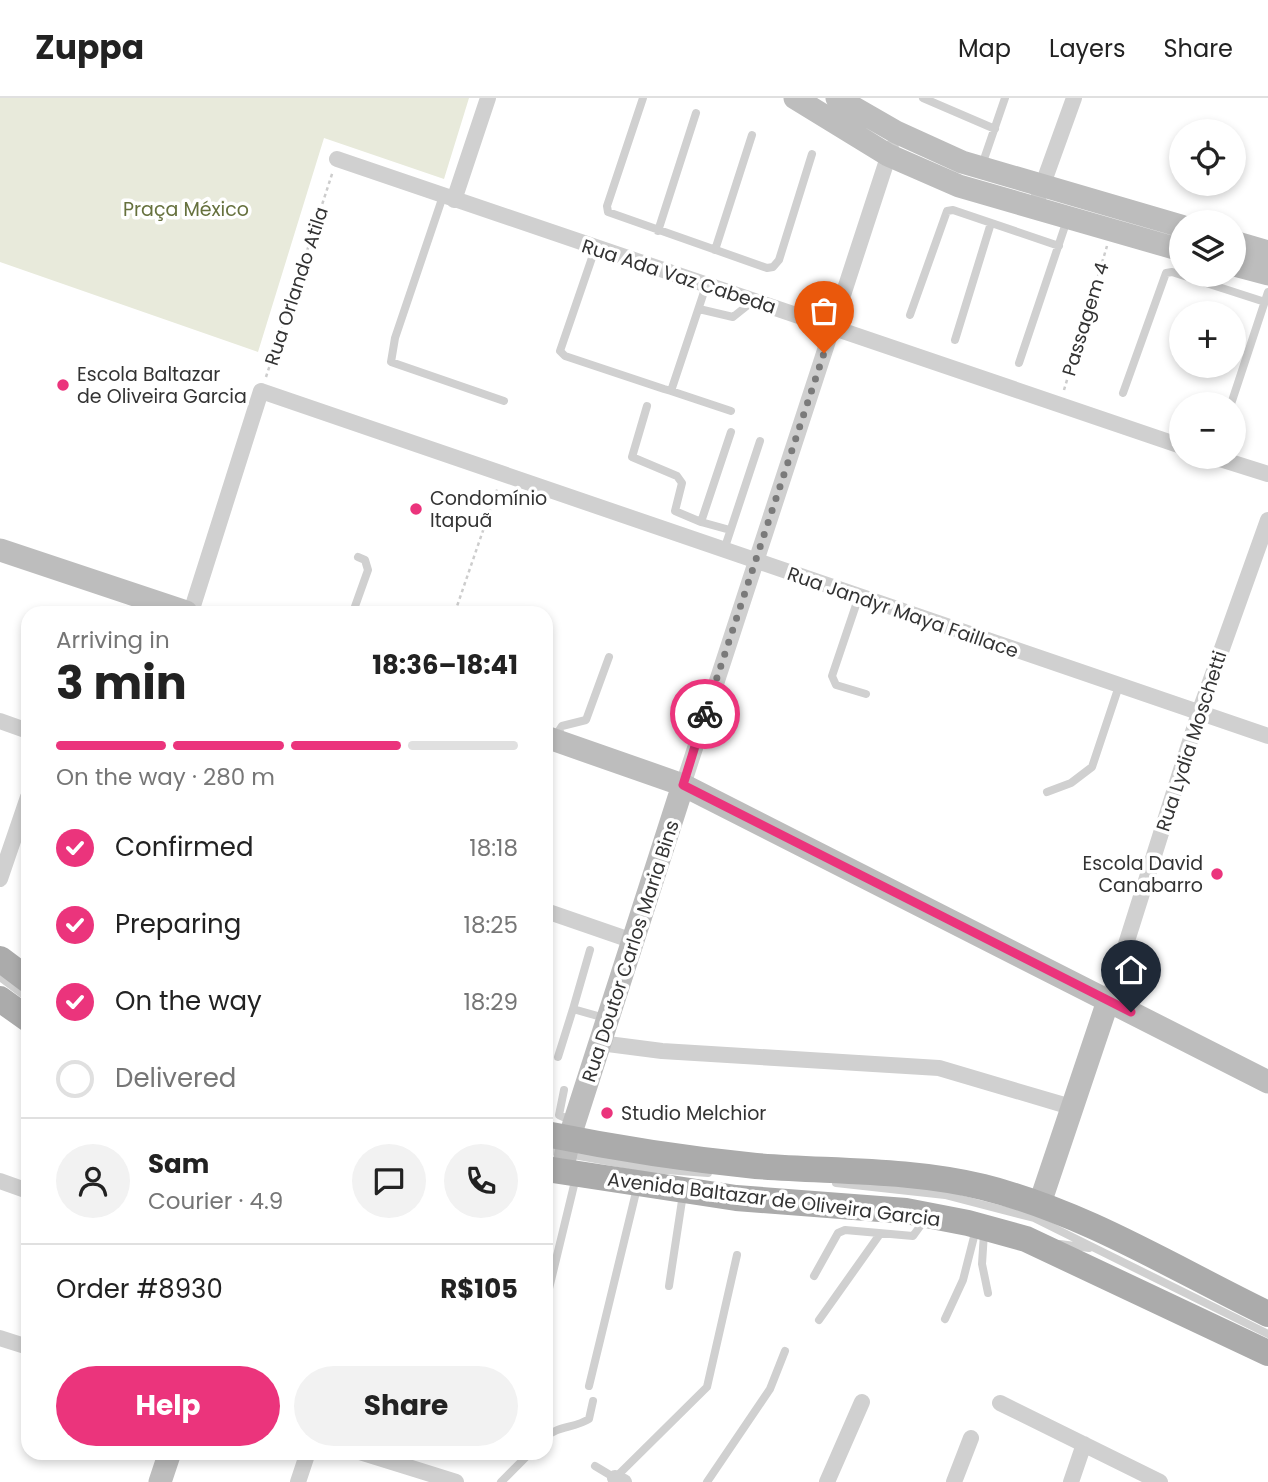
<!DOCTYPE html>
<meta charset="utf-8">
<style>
body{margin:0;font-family:Poppins,sans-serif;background:#f2f2f2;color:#222;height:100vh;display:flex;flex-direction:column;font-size:26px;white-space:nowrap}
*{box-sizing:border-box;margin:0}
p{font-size:23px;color:#767676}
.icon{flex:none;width:38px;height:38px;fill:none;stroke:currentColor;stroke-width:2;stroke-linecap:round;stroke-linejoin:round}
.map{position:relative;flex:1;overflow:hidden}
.side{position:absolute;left:21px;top:508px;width:532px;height:854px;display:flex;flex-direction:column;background:#fff;border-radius:21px;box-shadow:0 4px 10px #0003}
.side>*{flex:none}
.tools{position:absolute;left:1169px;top:21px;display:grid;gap:14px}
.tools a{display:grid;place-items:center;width:77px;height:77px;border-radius:50%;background:#fff;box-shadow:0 4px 10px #0003;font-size:35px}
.pin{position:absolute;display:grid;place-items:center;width:60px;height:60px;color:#fff;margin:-72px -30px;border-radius:50% 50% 50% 0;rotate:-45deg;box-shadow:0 0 7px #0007}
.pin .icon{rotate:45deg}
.courier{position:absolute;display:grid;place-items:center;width:70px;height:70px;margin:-35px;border:5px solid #eb347c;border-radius:50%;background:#fff;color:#222;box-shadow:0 2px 9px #0007}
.overview em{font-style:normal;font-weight:700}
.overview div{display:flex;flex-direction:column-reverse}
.overview{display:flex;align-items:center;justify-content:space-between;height:119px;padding:0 35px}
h1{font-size:46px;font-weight:700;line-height:52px}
.bar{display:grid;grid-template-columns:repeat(4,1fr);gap:10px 7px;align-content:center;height:84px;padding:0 35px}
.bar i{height:9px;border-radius:5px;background:#e0e0e0}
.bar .selected{background:#eb347c}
.bar p{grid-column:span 4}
.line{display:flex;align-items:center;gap:18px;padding:0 35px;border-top:2px solid #e0e0e0}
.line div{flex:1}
.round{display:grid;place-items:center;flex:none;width:74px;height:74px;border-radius:37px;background:#f2f2f2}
ol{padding:0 35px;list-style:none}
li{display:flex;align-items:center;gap:21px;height:77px}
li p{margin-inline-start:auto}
li .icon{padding:7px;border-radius:50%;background:#eb347c;color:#fff;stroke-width:4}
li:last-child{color:#767676}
li i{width:38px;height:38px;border:4px solid #e0e0e0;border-radius:50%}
.action{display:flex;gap:14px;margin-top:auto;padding:14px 35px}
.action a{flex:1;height:80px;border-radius:42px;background:#eb347c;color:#fff;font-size:28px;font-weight:700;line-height:80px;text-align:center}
.action a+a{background:#f2f2f2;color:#222}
header{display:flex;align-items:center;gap:42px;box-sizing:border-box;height:98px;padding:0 35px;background:#fff;border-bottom:2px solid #e0e0e0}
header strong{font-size:33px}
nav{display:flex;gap:38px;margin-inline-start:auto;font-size:24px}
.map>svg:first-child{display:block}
.park{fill:#e8eadb}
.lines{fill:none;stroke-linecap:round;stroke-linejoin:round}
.path{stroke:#cdcdcd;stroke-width:2.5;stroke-dasharray:3.5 3.5;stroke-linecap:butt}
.lane{stroke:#d0d0d0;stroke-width:8}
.street{stroke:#d0d0d0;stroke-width:16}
.secondary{stroke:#bdbdbd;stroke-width:23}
.primary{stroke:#ababab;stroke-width:26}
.done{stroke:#7a7a7a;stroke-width:7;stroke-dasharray:0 12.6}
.route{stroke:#eb347c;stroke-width:9}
.poi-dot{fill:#eb347c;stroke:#fff;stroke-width:2.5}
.labels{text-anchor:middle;stroke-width:7;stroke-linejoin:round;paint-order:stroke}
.park-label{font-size:19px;fill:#66713e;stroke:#fff}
.street-label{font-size:19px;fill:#333;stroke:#fff}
.poi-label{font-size:19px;fill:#333;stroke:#fff;text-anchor:start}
</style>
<header>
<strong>Zuppa</strong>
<nav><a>Map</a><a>Layers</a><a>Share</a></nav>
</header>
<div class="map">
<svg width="1268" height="1384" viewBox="0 0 1268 1384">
<rect width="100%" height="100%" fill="#fff"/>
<path class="park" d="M0 0H469L444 81 324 40 258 254 0 164Z"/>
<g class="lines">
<path class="path" d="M266 279 333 73
M1064 292 1107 148
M455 514 498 389"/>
<path class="lane" d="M643 0 607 108 608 114 767 170 773 169 779 162 812 56
M923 0 995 31
M982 67 1005 0
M443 98 395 240 391 264 504 303
M658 133 696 15
M595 151 560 253 565 258 664 291 671 293 706 188
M715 152 752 37
M699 211 733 219 753 203
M910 217 947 113 953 112 1059 148
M955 242 991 125
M1019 265 1067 122
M671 293 731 313
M1123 295 1166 175 1172 174 1265 204
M1231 306 1268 194
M647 308 632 359 677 378 682 385 675 413 701 424
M730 432 701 424 731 334
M724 452 760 343
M859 498 832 578 836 587 866 596
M353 514 368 472 365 462 358 459
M555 639 562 628 586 622 609 559
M1047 694 1071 685 1092 669 1119 588
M590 852 573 911 605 920
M0 879 28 900
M558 959 573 911
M564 992 559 1017 572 1023
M546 1052 651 1071 708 1075
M836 1085 945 1097 1034 1120 1268 1236
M984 1135 982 1166 988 1195
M1060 1146 1089 1150
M814 1178 838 1135 845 1132 913 1138 926 1120
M669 1188 683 1096
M546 1203 576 1079
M945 1221 963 1182 976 1131
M819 1222 880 1136
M589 1288 637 1090
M546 1339C557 1328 575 1330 589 1321L593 1303
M595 1368 615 1380 707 1289 737 1157
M501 1384 531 1354
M707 1384 770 1291 785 1253"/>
<path class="street" d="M337 61 1181 348
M1039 97 1074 0
M454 102 488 0
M1214 359 1268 376
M191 514 261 293 1268 638
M0 623 28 633
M683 687 891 50
M0 781 28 699
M546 813 633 843
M1108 903 1199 615 1268 422
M600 945 662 953 939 970 1071 1009
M0 1083 28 1093
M0 1240 28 1249
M1000 1305 1160 1384
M360 1354 456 1384
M615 1380 624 1384
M298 1384 308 1354
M827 1384 862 1304
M954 1384 971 1340
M1071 1384 1084 1346"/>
<path class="secondary" d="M795 0 888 57 959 88 1181 152
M837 0 896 34 962 64 1181 128
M1234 144 1268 154
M1234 167 1268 176
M0 452 186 514
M546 639 683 687 1268 984
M562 1074 569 1041 683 687
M1040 1105 1108 903
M160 1384 170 1354"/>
<path class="primary" d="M0 861 28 882
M0 901 28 921
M546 1036C615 1050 685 1061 756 1068 831 1074 909 1071 983 1089 1084 1114 1175 1171 1268 1216
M546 1071 736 1100 906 1113 968 1125 1026 1141 1268 1255"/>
</g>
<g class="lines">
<path class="done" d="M705 616 824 255"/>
<path class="route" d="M705 616 683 687 1131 914"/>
</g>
<g class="poi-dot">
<circle cx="63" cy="287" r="7"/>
<circle cx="416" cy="411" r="7"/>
<circle cx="1217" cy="776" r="7"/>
<circle cx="607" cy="1015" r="7"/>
</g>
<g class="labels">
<g class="park-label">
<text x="186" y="118">Praça México</text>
</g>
<g class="street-label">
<text transform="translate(679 178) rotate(18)" y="7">Rua Ada Vaz Cabeda</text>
<text transform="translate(296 188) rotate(-72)" y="7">Rua Orlando Atila</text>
<text transform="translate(1085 221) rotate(-73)" y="7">Passagem 4</text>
<text transform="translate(903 514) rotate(19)" y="7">Rua Jandyr Maya Faillace</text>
<text transform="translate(1191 643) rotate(-72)" y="7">Rua Lydia Moschetti</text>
<text transform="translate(630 853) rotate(-72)" y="7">Rua Doutor Carlos Maria Bins</text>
<text transform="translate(774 1101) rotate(7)" y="7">Avenida Baltazar de Oliveira Garcia</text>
</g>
<g class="poi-label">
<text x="77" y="283">Escola Baltazar<tspan x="77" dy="22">de Oliveira Garcia</tspan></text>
<text x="430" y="407">Condomínio<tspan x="430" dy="22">Itapuã</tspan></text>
<text x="1203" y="772" text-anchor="end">Escola David<tspan x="1203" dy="22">Canabarro</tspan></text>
<text x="621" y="1022">Studio Melchior</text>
</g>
</g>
</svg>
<div class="tools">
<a><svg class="icon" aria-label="locate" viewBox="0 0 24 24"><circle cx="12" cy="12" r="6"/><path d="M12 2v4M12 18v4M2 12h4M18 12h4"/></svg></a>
<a><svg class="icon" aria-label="layers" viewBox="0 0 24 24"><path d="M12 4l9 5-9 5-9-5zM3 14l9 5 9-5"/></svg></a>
<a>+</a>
<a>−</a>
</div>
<div class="pin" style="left:824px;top:255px;background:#ea580c"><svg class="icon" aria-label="bag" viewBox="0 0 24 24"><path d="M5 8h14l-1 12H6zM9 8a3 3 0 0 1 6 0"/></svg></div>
<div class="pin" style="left:1131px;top:914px;background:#1f2937"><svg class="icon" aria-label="home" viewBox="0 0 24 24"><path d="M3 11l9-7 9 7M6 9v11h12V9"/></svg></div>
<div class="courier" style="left:705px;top:616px"><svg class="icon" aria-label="bike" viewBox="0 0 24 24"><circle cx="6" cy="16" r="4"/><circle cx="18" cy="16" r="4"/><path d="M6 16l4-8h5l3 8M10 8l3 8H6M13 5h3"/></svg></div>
<section class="side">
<div class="overview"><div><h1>3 min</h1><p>Arriving in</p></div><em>18:36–18:41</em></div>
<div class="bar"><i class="selected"></i><i class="selected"></i><i class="selected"></i><i></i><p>On the way · 280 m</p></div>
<ol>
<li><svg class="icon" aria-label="check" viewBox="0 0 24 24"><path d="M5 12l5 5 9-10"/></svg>Confirmed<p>18:18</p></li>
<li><svg class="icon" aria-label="check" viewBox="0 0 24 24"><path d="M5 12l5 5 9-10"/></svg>Preparing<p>18:25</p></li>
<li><svg class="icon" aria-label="check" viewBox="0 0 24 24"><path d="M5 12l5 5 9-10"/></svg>On the way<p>18:29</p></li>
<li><i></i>Delivered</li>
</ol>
<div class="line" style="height:126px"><a class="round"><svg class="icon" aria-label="person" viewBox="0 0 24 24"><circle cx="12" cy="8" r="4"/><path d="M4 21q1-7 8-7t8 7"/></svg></a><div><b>Sam</b><p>Courier · 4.9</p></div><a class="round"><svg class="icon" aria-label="chat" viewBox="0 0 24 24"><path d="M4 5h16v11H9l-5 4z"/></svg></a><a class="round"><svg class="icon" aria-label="phone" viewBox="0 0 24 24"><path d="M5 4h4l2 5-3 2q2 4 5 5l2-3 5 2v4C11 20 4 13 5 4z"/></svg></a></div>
<div class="line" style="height:91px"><div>Order #8930</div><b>R$105</b></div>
<div class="action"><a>Help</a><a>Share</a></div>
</section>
</div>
